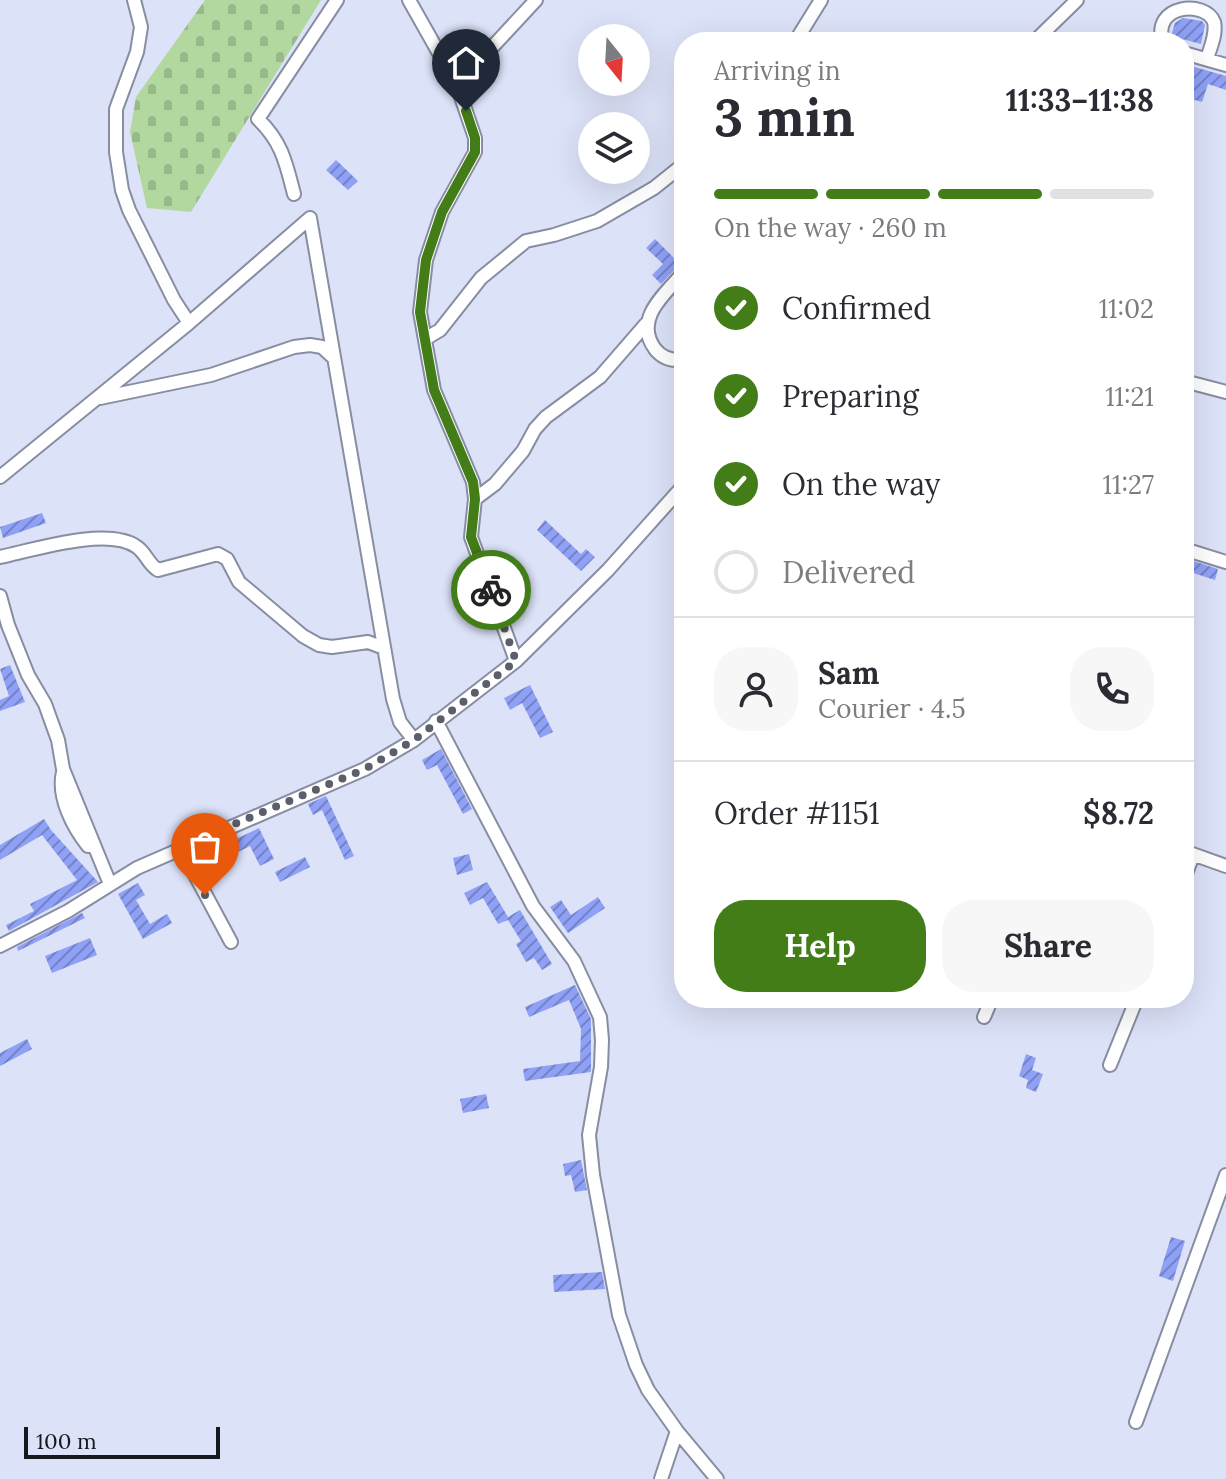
<!DOCTYPE html>
<meta charset="utf-8">
<style>
body{margin:0;font-family:Lora,serif;background:#f7f7f7;color:#2b2b33;height:100vh;display:flex;flex-direction:column;font-size:30px;white-space:nowrap}
*{box-sizing:border-box;margin:0}
p{font-size:26px;color:#7c7c81}
.icon{flex:none;width:44px;height:44px;fill:none;stroke:currentColor;stroke-width:2;stroke-linecap:round;stroke-linejoin:round}
.map{position:relative;flex:1;overflow:hidden}
.details{position:absolute;left:674px;top:32px;width:520px;height:976px;display:flex;flex-direction:column;background:#fff;border-radius:32px;box-shadow:0 8px 32px #0002}
.details>*{flex:none}
.needle{width:52px;rotate:162deg}
.buttons{position:absolute;left:578px;top:24px;display:grid;gap:16px}
.buttons a{display:grid;place-items:center;width:72px;height:72px;border-radius:50%;background:#fff;box-shadow:0 8px 32px #0002;font-size:40px}
.scale{position:absolute;left:24px;bottom:20px;width:196px;box-sizing:border-box;padding-left:8px;border:4px solid #161820;border-top:0;font-size:22px;line-height:28px;white-space:nowrap;color:#161820;-webkit-text-stroke:6px #dce2f8;paint-order:stroke}
.pin{position:absolute;display:grid;place-items:center;width:68px;height:68px;color:#fff;margin:-82px -34px;border-radius:50% 50% 50% 0;rotate:-45deg;box-shadow:0 0 8px #0007}
.pin .icon{rotate:45deg}
.courier{position:absolute;display:grid;place-items:center;width:80px;height:80px;margin:-40px;border:6px solid #427d18;border-radius:50%;background:#fff;color:#222;box-shadow:0 2px 10px #0007}
.head em{font-style:normal;font-weight:700}
.head div{display:flex;flex-direction:column-reverse}
.head{display:flex;align-items:center;justify-content:space-between;height:136px;padding:0 40px}
h1{font-size:52px;font-weight:700;line-height:60px}
.bar{display:grid;grid-template-columns:repeat(4,1fr);gap:12px 8px;align-content:center;height:96px;padding:0 40px}
.bar i{height:10px;border-radius:6px;background:#e1e1e2}
.bar .on{background:#427d18}
.bar p{grid-column:span 4}
.line{display:flex;align-items:center;gap:20px;padding:0 40px;border-top:2px solid #e1e1e2}
.line div{flex:1}
.round{display:grid;place-items:center;flex:none;width:84px;height:84px;border-radius:32px;background:#f7f7f7}
ol{padding:0 40px;list-style:none}
li{display:flex;align-items:center;gap:24px;height:88px}
li p{margin-inline-start:auto}
li .icon{padding:8px;border-radius:50%;background:#427d18;color:#fff;stroke-width:4}
li:last-child{color:#7c7c81}
li i{width:44px;height:44px;border:4px solid #e1e1e2;border-radius:50%}
.cta{display:flex;gap:16px;margin-top:auto;padding:16px 40px}
.cta a{flex:1;height:92px;border-radius:32px;background:#427d18;color:#fff;font-size:32px;font-weight:700;line-height:92px;text-align:center}
.cta a+a{background:#f7f7f7;color:#2b2b33}
.map>svg:first-child{display:block}
.cemetery{fill:url(#cemetery-stones)}
.building{fill:url(#building-hatch)}
.lines{fill:none;stroke-linecap:round;stroke-linejoin:round}
.minor-casing{stroke:#888da2;stroke-width:16}
.minor{stroke:#fff;stroke-width:12}
.done{stroke:#5b5f6c;stroke-width:8;stroke-dasharray:0 14.4}
.route{stroke:#427d18;stroke-width:10}
</style>
<div class="map">
<svg width="1226" height="1479" viewBox="0 0 1226 1479">
<defs>
<pattern id="cemetery-stones" width="16" height="16" patternUnits="userSpaceOnUse" patternTransform="scale(2)"><rect width="16" height="16" fill="#b2d8a0"/><path d="M2 7V4a2 2 0 0 1 4 0v3zM10 15v-3a2 2 0 0 1 4 0v3z" fill="#98b98a"/></pattern>
<pattern id="building-hatch" width="6" height="6" patternUnits="userSpaceOnUse" patternTransform="scale(2)"><rect width="6" height="6" fill="#8fa1f7"/><path d="M-1 1l2-2M0 6l6-6M5 7l2-2" fill="none" stroke="#7482c8"/></pattern>
</defs>
<rect width="100%" height="100%" fill="#dce2f8"/>
<path class="cemetery" d="M205 0H321L191 212 147 208 130 132 136 97Z"/>
<path class="building" d="M1183 18 1202 21 1205 25 1201 44 1171 36 1175 23Z
M1184 64 1226 76V90L1208 84 1202 102 1191 99 1194 88 1186 85 1188 78 1184 77Z
M336 160 358 181 348 190 326 170Z
M655 239 680 264 661 284 652 275 663 264 646 248Z
M42 513 46 523 3 538 0 527Z
M545 520 581 554 586 549 595 557 581 571 537 530Z
M1184 558 1218 569 1215 580 1184 570Z
M10 665 25 702 0 711V700L9 696 0 669Z
M530 685 553 732 540 738 522 703 510 710 504 698Z
M441 749 472 809 463 814 437 765 427 770 422 760Z
M326 796 354 856 345 860 322 810 313 815 308 804Z
M44 819 51 830 98 882 9 931 6 925 34 911 30 904 77 880 42 835 0 860V845Z
M259 828 274 859 260 866 250 846 202 870 196 858Z
M469 854 473 870 457 875 453 858Z
M305 857 310 867 280 882 275 872Z
M487 882 508 917 520 910 552 964 542 970 534 958 526 962 516 944 521 941 508 920 498 924 483 898 470 905 464 893Z
M138 883 145 895 136 900 150 924 167 914 172 923 143 939 118 894Z
M598 897 605 908 568 933 550 907 561 900 571 915Z
M82 913 85 918 18 951 17 947Z
M90 938 97 955 52 973 45 956Z
M575 985 591 1019V1072L525 1081 523 1069 580 1061 581 1029 569 1000 529 1017 525 1007Z
M27 1039 32 1049 0 1066V1053Z
M1026 1054 1036 1058 1032 1070 1043 1074 1036 1092 1026 1088 1028 1080 1019 1076Z
M486 1094 489 1108 463 1113 460 1099Z
M581 1160 587 1190 575 1192 571 1175 565 1176 563 1164Z
M1171 1237 1185 1241 1173 1281 1159 1276Z
M602 1272 605 1289 554 1292 553 1275Z"/>
<g class="lines">
<g class="minor-casing">
<path id="minor" d="M134 0 141 27 137 52 116 109V152L122 190 129 210 174 300 189 323
M409 0 457 85
M795 42 821 0
M1034 42 1077 0
M1163 42C1151 4 1206 0 1214 22 1217 34 1210 48 1207 59
M1184 53 1226 65
M294 194C286 163 282 142 258 119L337 0
M684 272C665 294 633 319 655 349 662 358 673 361 684 360
M425 339 440 330 481 278 526 241 554 235 597 221 654 188 684 164
M1184 381 1226 392
M100 398 211 375 294 347 310 345 322 347 334 358
M0 477 189 323 310 218 393 699 400 722 414 740
M475 499 495 484 523 451 535 429 546 417 600 377 646 324
M1184 549 1226 562
M0 557C33 550 108 526 137 547 146 553 148 564 158 570L218 554 227 559 239 582 303 636 319 645 332 647 368 642 384 648
M0 596 8 625 28 675 45 704 58 740 63 769 110 884
M516 661 471 537 475 499 473 482 434 390 420 312 426 260 442 212 475 152V138L457 85 536 0
M436 721 533 906 574 961 600 1017 602 1040 601 1067 589 1135 593 1175 619 1315 636 1365 648 1390 677 1431 661 1479
M63 772C57 797 73 827 88 846H94
M180 847 231 942
M1184 851 1226 866
M1184 879 1193 855
M0 946 68 911 137 868 365 769 414 740 516 661 608 570 684 485
M984 1017 992 998
M1110 1065 1137 998
M1136 1422 1226 1175
M677 1431 717 1479"/>
</g>
<use href="#minor" class="minor"/>
</g>
<g class="lines">
<path class="done" d="M205 895 180 847 365 769 414 740 516 661 491 590"/>
<path class="route" d="M466 111 475 138V152L442 212 426 260 420 312 434 390 473 482 475 499 471 537 491 590"/>
</g>
</svg>
<div class="buttons">
<a><svg class="needle" viewBox="-14 -14 28 28"><path d="M0-13l5 13h-10z" fill="#e53935"/><path d="M0 13l5-13h-10z" fill="#7c7c81"/></svg></a>
<a><svg class="icon" aria-label="layers" viewBox="0 0 24 24"><path d="M12 4l9 5-9 5-9-5zM3 14l9 5 9-5"/></svg></a>
</div>
<div class="scale">100 m</div>
<div class="pin" style="left:205px;top:895px;background:#ea580c"><svg class="icon" aria-label="bag" viewBox="0 0 24 24"><path d="M5 8h14l-1 12H6zM9 8a3 3 0 0 1 6 0"/></svg></div>
<div class="pin" style="left:466px;top:111px;background:#1f2937"><svg class="icon" aria-label="home" viewBox="0 0 24 24"><path d="M3 11l9-7 9 7M6 9v11h12V9"/></svg></div>
<div class="courier" style="left:491px;top:590px"><svg class="icon" aria-label="bike" viewBox="0 0 24 24"><circle cx="6" cy="16" r="4"/><circle cx="18" cy="16" r="4"/><path d="M6 16l4-8h5l3 8M10 8l3 8H6M13 5h3"/></svg></div>
<section class="details">
<div class="head"><div><h1>3 min</h1><p>Arriving in</p></div><em>11:33–11:38</em></div>
<div class="bar"><i class="on"></i><i class="on"></i><i class="on"></i><i></i><p>On the way · 260 m</p></div>
<ol>
<li><svg class="icon" aria-label="check" viewBox="0 0 24 24"><path d="M5 12l5 5 9-10"/></svg>Confirmed<p>11:02</p></li>
<li><svg class="icon" aria-label="check" viewBox="0 0 24 24"><path d="M5 12l5 5 9-10"/></svg>Preparing<p>11:21</p></li>
<li><svg class="icon" aria-label="check" viewBox="0 0 24 24"><path d="M5 12l5 5 9-10"/></svg>On the way<p>11:27</p></li>
<li><i></i>Delivered</li>
</ol>
<div class="line" style="height:144px"><a class="round"><svg class="icon" aria-label="person" viewBox="0 0 24 24"><circle cx="12" cy="8" r="4"/><path d="M4 21q1-7 8-7t8 7"/></svg></a><div><b>Sam</b><p>Courier · 4.5</p></div><a class="round"><svg class="icon" aria-label="phone" viewBox="0 0 24 24"><path d="M5 4h4l2 5-3 2q2 4 5 5l2-3 5 2v4C11 20 4 13 5 4z"/></svg></a></div>
<div class="line" style="height:104px"><div>Order #1151</div><b>$8.72</b></div>
<div class="cta"><a>Help</a><a>Share</a></div>
</section>
</div>
